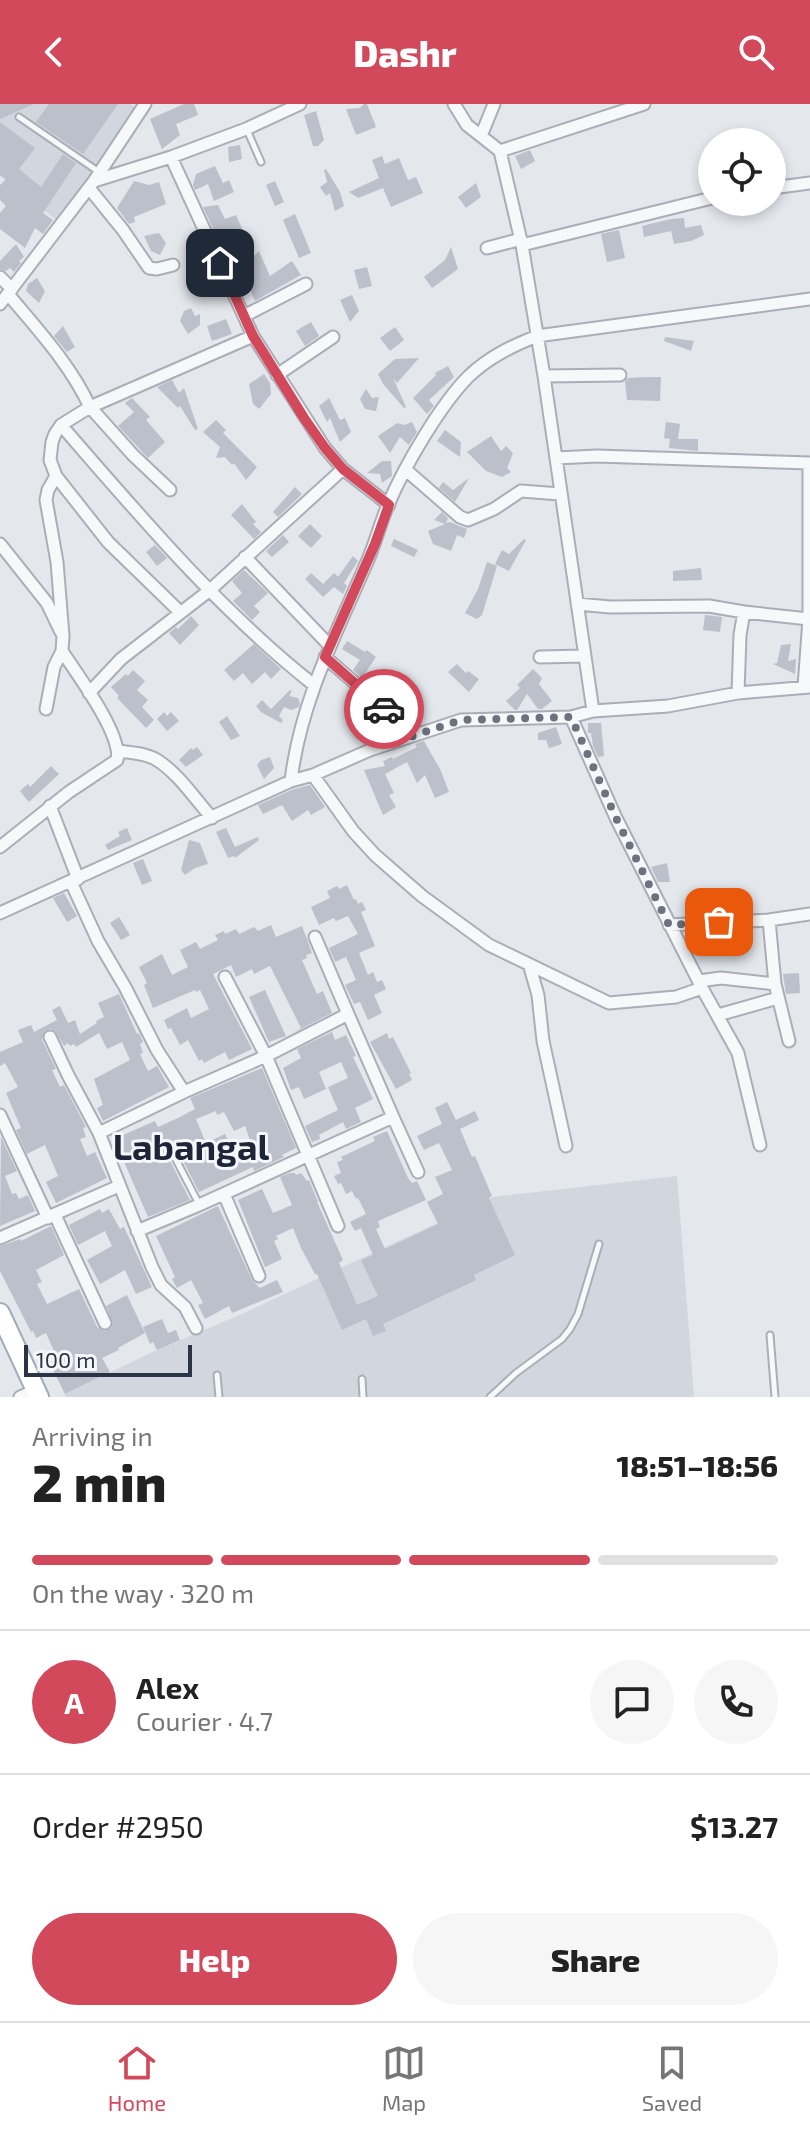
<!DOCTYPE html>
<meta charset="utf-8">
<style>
body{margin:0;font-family:"Exo 2",sans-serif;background:#f6f6f6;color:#222;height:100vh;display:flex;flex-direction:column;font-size:30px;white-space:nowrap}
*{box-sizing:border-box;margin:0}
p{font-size:26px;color:#767676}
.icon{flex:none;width:44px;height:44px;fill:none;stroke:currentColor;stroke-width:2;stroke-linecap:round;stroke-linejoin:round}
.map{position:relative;height:1293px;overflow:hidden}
.sheet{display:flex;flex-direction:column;background:#fff;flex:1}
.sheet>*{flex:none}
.controls{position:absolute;left:698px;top:24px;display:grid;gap:16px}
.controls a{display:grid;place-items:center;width:88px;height:88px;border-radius:50%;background:#fff;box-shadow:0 4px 12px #0003;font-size:40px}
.scale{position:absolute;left:24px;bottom:20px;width:168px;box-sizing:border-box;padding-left:8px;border:4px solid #2b3445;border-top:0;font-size:22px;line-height:28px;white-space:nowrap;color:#2b3445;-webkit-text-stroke:6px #f4f6f9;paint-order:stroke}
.pin{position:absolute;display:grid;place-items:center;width:68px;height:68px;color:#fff;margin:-34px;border-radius:16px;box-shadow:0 4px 12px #0006}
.courier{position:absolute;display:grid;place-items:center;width:80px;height:80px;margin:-40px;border:6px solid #d1495b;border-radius:50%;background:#fff;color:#222;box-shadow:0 2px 10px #0007}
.head em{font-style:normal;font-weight:800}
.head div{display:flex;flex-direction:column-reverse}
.head{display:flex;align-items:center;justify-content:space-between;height:136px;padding:0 32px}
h1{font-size:52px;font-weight:800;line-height:60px}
.bar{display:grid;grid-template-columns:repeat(4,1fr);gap:12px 8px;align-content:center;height:96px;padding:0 32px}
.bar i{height:10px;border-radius:6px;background:#e0e0e0}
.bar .selected{background:#d1495b}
.bar p{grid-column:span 4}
.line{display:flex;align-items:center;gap:20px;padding:0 32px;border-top:2px solid #e0e0e0}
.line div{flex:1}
.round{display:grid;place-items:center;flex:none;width:84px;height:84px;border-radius:42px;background:#f6f6f6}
.action{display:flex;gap:16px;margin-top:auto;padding:16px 32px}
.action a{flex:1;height:92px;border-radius:48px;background:#d1495b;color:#fff;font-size:32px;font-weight:800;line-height:92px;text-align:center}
.action a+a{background:#f6f6f6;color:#222}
header{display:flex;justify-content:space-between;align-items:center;height:104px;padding:0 32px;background:#d1495b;color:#fff;font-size:36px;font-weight:800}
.menu{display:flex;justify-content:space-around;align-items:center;height:112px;border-top:2px solid #e0e0e0;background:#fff;font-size:22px;color:#767676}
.menu a{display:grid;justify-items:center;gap:4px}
.menu .selected{color:#d1495b}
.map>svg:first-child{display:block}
.built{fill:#d2d6de}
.building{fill:#bbc0ca;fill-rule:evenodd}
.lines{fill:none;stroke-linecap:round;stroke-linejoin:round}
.service-casing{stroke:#a9aeb7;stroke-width:9}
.minor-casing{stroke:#a9aeb7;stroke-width:15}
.primary-casing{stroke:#a3abb8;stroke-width:22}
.service{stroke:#f7f8fa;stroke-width:5}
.minor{stroke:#f7f8fa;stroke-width:11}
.primary{stroke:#fff;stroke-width:18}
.done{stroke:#6c737f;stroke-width:8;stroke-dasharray:0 14.4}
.route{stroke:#d1495b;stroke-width:10}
.labels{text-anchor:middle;stroke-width:6;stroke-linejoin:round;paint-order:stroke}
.district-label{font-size:36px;font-weight:bold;fill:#1d2536;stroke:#f4f6f9}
</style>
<header><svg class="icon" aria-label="back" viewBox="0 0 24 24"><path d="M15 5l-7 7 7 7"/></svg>Dashr<svg class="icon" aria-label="search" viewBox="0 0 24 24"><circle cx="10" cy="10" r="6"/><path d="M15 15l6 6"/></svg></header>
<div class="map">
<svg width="810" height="1293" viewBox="0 0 810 1293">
<rect width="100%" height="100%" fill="#e4e7ec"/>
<path class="built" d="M0 0H130L136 4 58 117 0 72Z
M677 1072 694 1293H66L65 1290 157 1246 244 1209 493 1093Z"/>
<path class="building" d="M0 0H34L0 15Z
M49 0H118L83 50 36 18Z
M184 0H194L198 11 176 20 180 31 162 45 150 15Z
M364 0H367L376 23 356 31 346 5 360 4Z
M316 7 324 36 318 42H313L304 11Z
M0 18 35 44 19 65 41 83 63 50 76 59 43 109 53 116 43 130 35 124 25 144 0 125V109L6 102 0 96V81L6 75 0 71Z
M240 41 242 55 229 58 228 43Z
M530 46 535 57 521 65 515 52Z
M382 52 385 60 399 54 408 76 416 73 423 89 391 103 383 84 358 94 349 88 379 74 372 56Z
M215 62 223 79 229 76 234 88 214 97 208 80 195 86 193 81 196 70Z
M326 65 340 88 344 102 335 107 330 89 326 92 320 83 327 78 324 66Z
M134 77 149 81 159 78 166 100 134 113 135 118 129 120 117 104Z
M275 77 284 98 275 102 266 81Z
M476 79 481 93 466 104 458 93Z
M218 101 225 115 236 111 249 140 227 149 221 133 215 129 203 103Z
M295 110 311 149 299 154 283 116Z
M684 114 685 124 701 121 704 131 691 137 674 140 671 127 644 133 642 122 671 115Z
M619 126 625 154 607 158 601 130Z
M159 129 166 139 160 151 151 147 144 132Z
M16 140 24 153 19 157 21 159 14 168 10 164 6 167 0 165V157Z
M451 143 458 165 432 184 424 173 445 156Z
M259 147 270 172 292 157 301 171 255 197 243 170 248 168V158Z
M367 163 372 182 359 185 354 166Z
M37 174 45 187 39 199 26 187 28 180Z
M352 191 359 207 350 218 340 196Z
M191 204 195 212 200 210V221L188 230 180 217 184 207Z
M226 215 232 230 212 237 207 222Z
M311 218 319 232 305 242 296 227Z
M63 222 75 243 67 248 54 232Z
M395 223 404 236 390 247 380 234Z
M665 233 694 237 691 247 664 237Z
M419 254 397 279 393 274 406 303 404 304 383 280 378 270 395 255Z
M448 262 454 273 429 296 434 302 427 310 413 294 436 271 435 269Z
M264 270 270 279 271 290 259 305 253 300 249 280Z
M646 273H661L660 297 627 296 625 277 628 274Z
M172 276 179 289 184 284 198 325 195 326 180 302 178 304 157 283Z
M366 285 372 294 379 293 376 307 365 305 360 295Z
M132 294 150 313 146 316 165 338 148 354 118 322 134 308 125 299Z
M329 294 340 316 345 314 351 328 340 338 330 314 327 318 319 302Z
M216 316 226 326 223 329 257 363 246 376 234 359 232 361 225 353 216 354 220 343 203 328Z
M412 318 417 328 409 341 400 333 390 349 378 332 397 319 404 321Z
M666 318 680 320 678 335H698V347L669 344 670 335 664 334Z
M445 326 461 338 460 353 437 337Z
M491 332 501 347 506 342 513 349 507 364 511 368 502 373 486 367 467 348Z
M382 357H391L392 372 382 379 380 370 367 369Z
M469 374 455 398 439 384 443 378 453 386Z
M295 383 302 390 278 413 273 408Z
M242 400 256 418 253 420 261 428 254 435 231 411Z
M442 408 448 414 446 419 450 418 467 425 464 434 457 431 451 447 433 440 428 427 445 420 434 416Z
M310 420 322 432 311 444 298 432Z
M283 431 289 438 272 453 266 447Z
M394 435 418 446 414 453 391 442Z
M524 435 526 436 509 467 495 460 502 446 509 450Z
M155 441 167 454 157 462 146 448Z
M353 452 358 457 344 479 347 482 343 490 334 483 323 493 305 475 311 469 323 480 334 469 338 473Z
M487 458 497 462 482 511 477 515 465 509 478 485Z
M701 464 702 476 673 477V467Z
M244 466 268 489 254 502 260 508 252 516 233 497 242 489 232 477Z
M705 511 722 513 720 528 703 526Z
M191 512 199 521 180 541 169 529 176 523 178 525Z
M347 537 365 548 367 546 376 553 362 574 353 566 360 556 342 545Z
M254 540 281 565 271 575 265 568 252 580 243 569 234 577 224 566Z
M791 540 788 557 796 555 795 570 773 560 777 559 781 541Z
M457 560 466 569 468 567 479 575 469 588 448 568Z
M533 565 542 574 539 580 552 597 542 605H538L527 590 517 606H515L506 597 520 584 517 581Z
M133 566 145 577 137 586 148 596 142 603 154 616 146 624 117 594 119 592 111 583 126 570 128 572Z
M290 586 292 587 289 592 298 594 300 599 299 603 291 606 284 603 279 612 283 616 281 619 261 608 256 602 262 596 271 605Z
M164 608 167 612 171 608 179 617 167 627 157 615Z
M227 612 240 632 231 636 219 618Z
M588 619H601L604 652 598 653 593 642 591 629H588Z
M556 623 562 640 549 644 546 636H538V629Z
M424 637 441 667 449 688 435 694 425 671 417 679 407 658 385 670 394 689 389 691 396 703 383 711 364 666 385 662 383 657 392 653 393 655 417 643 415 640Z
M197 643 203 651 186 663 179 656 191 644 193 646Z
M270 653 274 664 264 675 257 661 261 656Z
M51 662 59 670 29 698 20 687 28 680 30 683Z
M310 681 325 703 311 711 308 706 292 717 282 701 263 710 258 701 294 685Z
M127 724 132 736 108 746 105 741 120 732 118 728Z
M226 724 235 743 258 733 259 736 235 754 234 752 228 754 216 728Z
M189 736 200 739 208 760 195 764 185 771 181 766Z
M143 755 152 777 142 781 133 759Z
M667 759 670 778H658L651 763Z
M347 781 354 796 356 795 358 800 362 798 366 806 361 808 375 842 359 849 368 871 373 868 377 878 382 876 386 885 374 891 382 909 368 916 360 898 354 900 345 881 356 876 346 853 335 858 329 844 358 830 348 812 336 817 334 814 319 821 311 803 330 794 327 787 337 782 339 785Z
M64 789 77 812 67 818 53 794Z
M119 813 130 831 121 836 110 819Z
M271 821 276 833 302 822 312 849 306 851 307 854 302 856 317 890 323 887 332 909 291 930 301 924 270 862 254 870 252 865 236 873 231 861 213 870 252 945 229 956 225 948 204 959 202 955 199 957 188 936 180 941 171 924 168 925 164 916 187 904 191 914 209 905 200 886 196 888 195 886 153 904 144 881 147 879 139 863 162 850 172 871 188 863 180 846 196 838 200 845 218 836 215 831 224 827 225 830 236 825 239 830 254 823 258 827Z
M799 869 800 889 786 890 783 870Z
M265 886 286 932 269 938 249 893Z
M119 890 137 930 139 929 143 938 140 940 143 949 140 950 148 967 157 962 169 983 103 1017 97 1004 103 1001 94 975 130 956 122 938 107 945 99 929 76 943 74 940 70 942 68 939 64 942 55 927 50 925 44 928 42 936 56 965 52 966 60 983 64 981 86 1023 83 1024 86 1033 80 1035 87 1052 95 1048 107 1074 56 1099 46 1078 58 1072 45 1041 27 1050 16 1026 21 1024 6 989 18 983 5 959 0 962V948L23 938 18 926 31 921 34 928 57 916 52 906 60 902 68 919 75 916 80 930 97 919 96 917 104 913 98 899Z
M332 928 335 936 346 931 356 952 353 953 373 995 355 1004 361 1018 346 1025 343 1018 319 1031 320 1035 312 1038 305 1022 338 1006 328 983 348 974 341 958 319 968 326 985 304 995 299 983 291 986 283 964 301 954 297 945Z
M387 929 389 935 393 933 411 969 409 970 412 976 396 985 370 938Z
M262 964 296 1044 282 1051 284 1053 254 1067 253 1063 199 1088 177 1045 170 1043 167 1046V1051L190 1096 148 1113 114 1035 155 1017 158 1023 178 1014 195 1005 190 994ZM216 1007 217 1011 224 1008 234 1027 245 1022 253 1045 236 1052 225 1030 206 1039 196 1015Z
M447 998 456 1016 475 1007 479 1016 460 1025 472 1053 475 1052 492 1092 489 1094 515 1151 474 1171 476 1176 383 1220 386 1227 373 1232 366 1215 342 1226 317 1170H315L301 1144 293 1124 276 1132 278 1135 274 1137 282 1155 265 1163 238 1096 262 1085 273 1109 292 1101 280 1073 290 1069H295L296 1071 301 1069 307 1077 309 1076 318 1098H317L343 1156 339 1159 357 1201 378 1192 361 1156 373 1151 361 1124 355 1127 350 1118 366 1110 358 1094 356 1095 352 1087 346 1090 341 1079 338 1080 334 1072 341 1069 337 1058 343 1056 341 1053 375 1037 373 1033 387 1027 408 1074 412 1079 417 1077 426 1096 378 1117 380 1123 376 1125 385 1145 438 1120 427 1098 443 1090 435 1073 452 1066 439 1039 424 1046 417 1032 442 1020 435 1004Z
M1 1033 17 1067 5 1072 12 1090 16 1089 19 1095 28 1091 35 1107 0 1122Z
M218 1102 252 1176 260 1184 277 1176 283 1188 232 1209 229 1202 205 1215 198 1201 203 1199 191 1176 177 1184 172 1175 175 1173 156 1132Z
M100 1105 102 1109 109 1105 120 1125 124 1123 152 1183 136 1190 125 1166 100 1180 87 1156 112 1142 105 1127 78 1141 69 1121Z
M51 1122 64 1151 36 1166 42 1178 37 1180 47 1200 79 1185 97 1223 105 1227 111 1224 113 1219 106 1202 127 1191 145 1229 118 1244 119 1246 102 1254 110 1268 65 1290 49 1258 57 1254 46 1229 36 1234 33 1227 31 1228 0 1167V1142L20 1135 21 1137Z
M162 1215 168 1229 176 1226 180 1236 157 1246 153 1238 150 1240 143 1223Z"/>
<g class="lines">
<g class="service-casing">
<path id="service" d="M19 13 99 68
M247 26 261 58
M172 1048 199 1100
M770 1231 775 1293
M217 1271 219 1293
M362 1275 363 1293
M490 1293 516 1269 562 1235 570 1225 578 1210 599 1140"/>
</g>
<g class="minor-casing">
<path id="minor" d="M454 0 467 21 481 32 494 0
M481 32 500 47 522 141 544 272 593 607
M500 47 644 0
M171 53 253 232 325 344 343 365 389 401
M94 77 145 0
M89 84 123 126 149 164 157 165 173 161
M772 84 810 79
M522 141 712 94
M487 144 521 135
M0 173 12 185
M8 190C38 226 70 260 90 303L61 321 55 330 52 338 50 356 56 372 108 438 180 508
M0 200 94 77 171 53 246 25 300 0
M244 212 306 180
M277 271 333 233
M544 272 620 271
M61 321C140 412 219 506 314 581
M556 354 597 352 810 359
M406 366 460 413 468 416 494 405 521 387 560 390
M170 386 133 351 90 303 253 232
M0 440 47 499 61 528
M245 453 330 542
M577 500 610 503 709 502 744 508
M325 553 386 606 399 620 407 634
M540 553 584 552
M804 583 809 515V359
M89 589 121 555 210 486 343 365
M738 589 740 531 744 508 809 515
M46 605 54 563 62 547 63 532 57 458 46 396 48 386 56 372
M571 613 593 607 668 602 738 589 810 583
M119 647C132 649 146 649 157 656 179 670 195 695 212 714
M291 677C300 599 336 530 367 458 375 440 380 420 388 401 404 363 440 301 469 272 489 253 512 242 537 232L810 195
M50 702 78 775
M0 743 69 688 117 656C123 631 76 569 62 547
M71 778 98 837 125 883 157 946 184 988
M0 809 291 677 313 671 370 646 461 616 571 613 616 714 702 884 676 893 609 899 489 841 422 792 375 751 353 727 313 671
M769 816 775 880
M669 821 769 816 810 810
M315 833 348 910
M529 860 538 891 543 937 566 1042
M225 873 266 952 338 1122
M699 877 721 874 775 880 789 937
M702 884 738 949 760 1041
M718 911 778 894
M50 933 68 971 99 1029 152 1163 161 1181 185 1203 196 1224
M0 1011 48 1114
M393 1013 418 1068
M99 1029 184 988 266 952 348 910 393 1013 199 1101 137 1127
M224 1090 259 1172
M55 1111 105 1219
M0 1134 119 1082
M20 1293 36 1286"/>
</g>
<g class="primary-casing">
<path id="primary" d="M0 1209 39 1293"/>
</g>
<use href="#service" class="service"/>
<use href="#minor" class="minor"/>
<use href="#primary" class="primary"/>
</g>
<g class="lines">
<path class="done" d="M384 605 399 620 407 634 461 616 571 613 616 714 669 821 719 818"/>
<path class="route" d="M220 159 253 232 304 314 325 344 343 365 389 401 375 440 325 553 384 605"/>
</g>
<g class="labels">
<g class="district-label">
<text x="191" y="1056">Labangal</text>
</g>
</g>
</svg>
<div class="controls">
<a><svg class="icon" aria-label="locate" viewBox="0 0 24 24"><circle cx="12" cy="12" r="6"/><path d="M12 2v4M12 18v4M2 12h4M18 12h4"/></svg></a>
</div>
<div class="scale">100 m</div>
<div class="pin" style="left:719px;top:818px;background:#ea580c"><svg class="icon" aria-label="bag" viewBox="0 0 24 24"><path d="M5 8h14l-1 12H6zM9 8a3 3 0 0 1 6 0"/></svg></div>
<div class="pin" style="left:220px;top:159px;background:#1f2937"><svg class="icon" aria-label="home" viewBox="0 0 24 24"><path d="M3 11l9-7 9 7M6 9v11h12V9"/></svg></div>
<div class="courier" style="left:384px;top:605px"><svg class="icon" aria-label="car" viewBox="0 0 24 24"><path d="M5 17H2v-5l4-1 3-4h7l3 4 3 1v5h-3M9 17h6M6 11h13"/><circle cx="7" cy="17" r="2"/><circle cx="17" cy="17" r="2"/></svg></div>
</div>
<section class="sheet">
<div class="head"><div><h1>2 min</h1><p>Arriving in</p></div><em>18:51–18:56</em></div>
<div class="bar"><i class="selected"></i><i class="selected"></i><i class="selected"></i><i></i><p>On the way · 320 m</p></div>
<div class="line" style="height:144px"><b class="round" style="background:#d1495b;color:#fff">A</b><div><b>Alex</b><p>Courier · 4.7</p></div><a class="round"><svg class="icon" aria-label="chat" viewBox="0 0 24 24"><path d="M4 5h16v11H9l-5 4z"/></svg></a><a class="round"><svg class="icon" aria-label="phone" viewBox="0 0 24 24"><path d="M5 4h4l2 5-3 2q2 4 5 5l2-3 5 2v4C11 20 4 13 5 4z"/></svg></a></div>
<div class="line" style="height:104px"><div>Order #2950</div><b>$13.27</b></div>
<div class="action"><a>Help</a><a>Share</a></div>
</section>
<nav class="menu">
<a class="selected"><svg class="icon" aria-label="home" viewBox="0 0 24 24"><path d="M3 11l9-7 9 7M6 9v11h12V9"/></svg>Home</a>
<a><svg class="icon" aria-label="map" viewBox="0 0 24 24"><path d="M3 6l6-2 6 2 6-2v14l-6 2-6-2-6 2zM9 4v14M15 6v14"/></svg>Map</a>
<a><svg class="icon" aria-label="saved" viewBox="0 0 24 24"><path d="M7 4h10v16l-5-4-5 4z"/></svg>Saved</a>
</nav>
